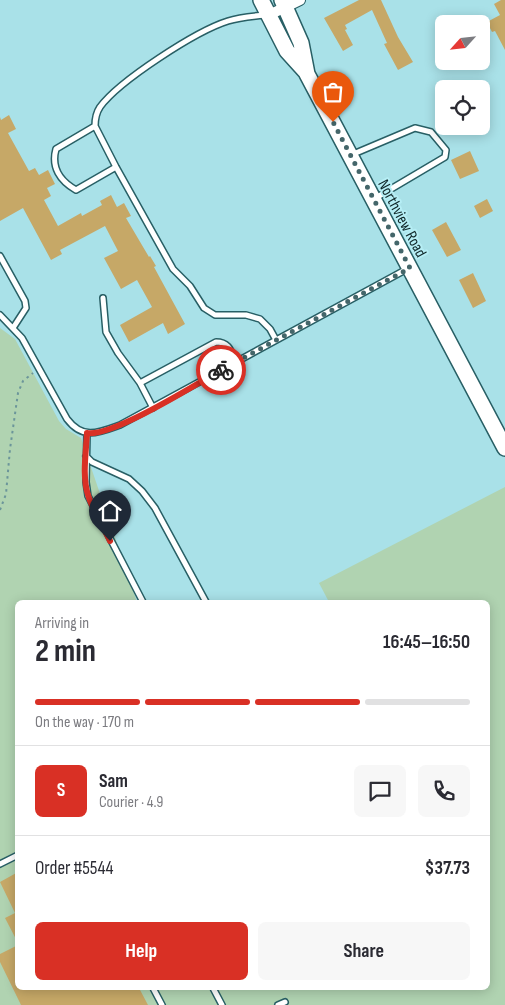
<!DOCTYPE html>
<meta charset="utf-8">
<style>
body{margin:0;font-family:"Sofia Sans Condensed",sans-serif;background:#f7f7f7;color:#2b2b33;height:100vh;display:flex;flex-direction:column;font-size:19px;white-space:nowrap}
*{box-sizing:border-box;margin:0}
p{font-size:16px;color:#7c7c81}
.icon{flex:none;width:28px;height:28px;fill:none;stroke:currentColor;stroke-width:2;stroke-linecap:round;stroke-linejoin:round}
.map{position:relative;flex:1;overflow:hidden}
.details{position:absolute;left:15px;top:600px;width:475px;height:390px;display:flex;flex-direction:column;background:#fff;border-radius:8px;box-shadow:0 2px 12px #0003}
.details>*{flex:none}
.needle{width:32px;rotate:243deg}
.controls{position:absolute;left:435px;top:15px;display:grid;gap:10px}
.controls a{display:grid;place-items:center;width:55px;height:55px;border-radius:8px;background:#fff;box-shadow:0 2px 12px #0003;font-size:25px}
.pin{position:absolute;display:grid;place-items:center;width:42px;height:42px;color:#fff;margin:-51px -21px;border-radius:50% 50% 50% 0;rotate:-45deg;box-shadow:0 0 5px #0007}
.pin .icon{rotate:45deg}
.courier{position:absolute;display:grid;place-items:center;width:50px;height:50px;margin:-25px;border:4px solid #d93025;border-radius:50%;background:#fff;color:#222;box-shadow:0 1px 6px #0007}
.headline em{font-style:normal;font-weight:700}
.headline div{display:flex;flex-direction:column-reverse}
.headline{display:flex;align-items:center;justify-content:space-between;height:85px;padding:0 20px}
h1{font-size:32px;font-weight:700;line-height:38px}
.bar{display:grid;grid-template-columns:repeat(4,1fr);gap:8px 5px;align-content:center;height:60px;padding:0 20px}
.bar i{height:6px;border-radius:4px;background:#e1e1e2}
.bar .current{background:#d93025}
.bar p{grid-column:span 4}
.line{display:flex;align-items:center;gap:12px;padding:0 20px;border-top:1px solid #e1e1e2}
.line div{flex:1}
.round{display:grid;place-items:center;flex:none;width:52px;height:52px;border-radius:8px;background:#f7f7f7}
.action{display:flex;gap:10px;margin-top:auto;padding:10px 20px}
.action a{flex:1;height:58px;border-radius:8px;background:#d93025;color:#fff;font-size:20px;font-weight:700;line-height:58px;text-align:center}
.action a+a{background:#f7f7f7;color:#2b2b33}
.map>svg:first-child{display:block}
.green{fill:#b0d3b1}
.building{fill:#c6a867}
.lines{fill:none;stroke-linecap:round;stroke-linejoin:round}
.lane-casing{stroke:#285f65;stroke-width:8}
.street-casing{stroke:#285f65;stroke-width:12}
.secondary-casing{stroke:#285f65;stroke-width:18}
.path{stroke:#6b959a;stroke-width:2;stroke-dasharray:2.5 4;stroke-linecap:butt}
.lane{stroke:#fff;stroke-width:5}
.street{stroke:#fff;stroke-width:10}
.secondary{stroke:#fff;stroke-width:15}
.done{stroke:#44666a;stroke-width:5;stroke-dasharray:0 9}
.route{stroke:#d93025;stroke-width:6}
.labels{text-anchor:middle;stroke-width:4;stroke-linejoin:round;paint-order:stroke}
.street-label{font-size:16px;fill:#0d2426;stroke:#b6eef5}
</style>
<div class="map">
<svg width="505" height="1005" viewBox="0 0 505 1005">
<rect width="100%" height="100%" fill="#a9e1e8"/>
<path class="green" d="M0 328 15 339 59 421 66 429 81 438 137 602H18V988H488V602H329L319 583 505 487V1005H0Z"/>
<path class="building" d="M359 0H381L398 37 413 62 398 70 384 44 387 43 372 10 345 25 347 29 345 30 353 45 343 51 324 18Z
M501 0H505V50L495 31 492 32 487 22 500 15 494 4Z
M9 115 16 129 8 133 29 171 35 168 39 175 48 170 55 184 47 188 51 196 44 200 58 226 81 213 82 216 102 205 100 201 111 195 117 207 124 203 131 216 126 218 149 257 150 256 156 266 154 267 185 324 168 334 163 323 129 342 120 325 152 307 137 280 121 289 104 258 118 251 105 226 60 250 62 254 51 260 23 208 0 221V117L1 120Z
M470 151 479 171 460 179 451 160Z
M487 199 493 211 480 218 474 206Z
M446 222 461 250 447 257 432 230Z
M473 273 486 301 473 308 459 280Z
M18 872V943L5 918 15 913 0 882Z
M18 945V988H139L148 1005H21L0 962V954Z"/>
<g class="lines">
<g class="lane-casing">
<path id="lane" d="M266 15C253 16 240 17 228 21 196 31 119 81 100 107 96 113 95 119 95 126L116 167 173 269 190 286 204 308 215 315H246L260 319 270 329 276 340
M95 126 56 149C51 167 60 181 76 190L116 167
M351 155 415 128 431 132 446 150 445 157 374 199
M0 256 25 301 26 308 13 328
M103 298 106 332 118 353 140 383 153 408
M0 315 22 338 67 419C83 440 98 433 120 425L407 269
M140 383 216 342C229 342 231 351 236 362
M87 433 86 482 88 496 143 602
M86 456 92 462 129 479 142 491 155 508 206 602
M0 864 18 855
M153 988 162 1005
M213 988 222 1005
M278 1005 285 1002"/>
</g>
<g class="street-casing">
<path id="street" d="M269 15 300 0"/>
</g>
<g class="secondary-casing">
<path id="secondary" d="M261 0 287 51 306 72
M282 0 301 43 307 74 505 448"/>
</g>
<path class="path" d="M0 510 6 494 10 449 18 393 23 381 33 373"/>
<use href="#lane" class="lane"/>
<use href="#street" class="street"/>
<use href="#secondary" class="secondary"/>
</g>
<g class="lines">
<path class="done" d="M221 370 410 268 333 122"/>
<path class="route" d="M110 541C103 526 93 511 88 495 82 476 86 453 87 433 112 437 195 385 221 370"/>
</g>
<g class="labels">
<g class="street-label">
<text transform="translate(403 218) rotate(62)" y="6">Northview Road</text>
</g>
</g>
</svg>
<div class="controls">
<a><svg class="needle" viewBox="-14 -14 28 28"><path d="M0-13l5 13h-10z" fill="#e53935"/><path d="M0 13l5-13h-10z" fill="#7c7c81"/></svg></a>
<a><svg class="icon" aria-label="locate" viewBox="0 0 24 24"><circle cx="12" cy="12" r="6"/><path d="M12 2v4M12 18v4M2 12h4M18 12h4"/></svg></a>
</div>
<div class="pin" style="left:333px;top:122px;background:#ea580c"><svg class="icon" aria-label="bag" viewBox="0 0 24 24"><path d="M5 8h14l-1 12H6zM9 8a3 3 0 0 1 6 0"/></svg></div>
<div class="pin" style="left:110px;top:541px;background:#1f2937"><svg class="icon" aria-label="home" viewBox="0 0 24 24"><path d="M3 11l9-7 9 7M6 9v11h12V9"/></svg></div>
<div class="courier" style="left:221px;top:370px"><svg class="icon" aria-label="bike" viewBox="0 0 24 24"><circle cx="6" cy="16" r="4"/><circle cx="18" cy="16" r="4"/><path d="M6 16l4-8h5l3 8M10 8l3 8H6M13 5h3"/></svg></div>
<section class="details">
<div class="headline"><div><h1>2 min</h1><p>Arriving in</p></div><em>16:45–16:50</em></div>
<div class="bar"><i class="current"></i><i class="current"></i><i class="current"></i><i></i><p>On the way · 170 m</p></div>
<div class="line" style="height:90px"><b class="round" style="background:#d93025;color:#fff">S</b><div><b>Sam</b><p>Courier · 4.9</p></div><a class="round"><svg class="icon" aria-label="chat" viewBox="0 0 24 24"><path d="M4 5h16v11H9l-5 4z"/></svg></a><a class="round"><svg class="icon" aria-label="phone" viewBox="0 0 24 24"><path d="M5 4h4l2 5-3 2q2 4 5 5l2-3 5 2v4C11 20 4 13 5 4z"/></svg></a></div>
<div class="line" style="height:65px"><div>Order #5544</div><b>$37.73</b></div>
<div class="action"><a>Help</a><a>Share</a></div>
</section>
</div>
